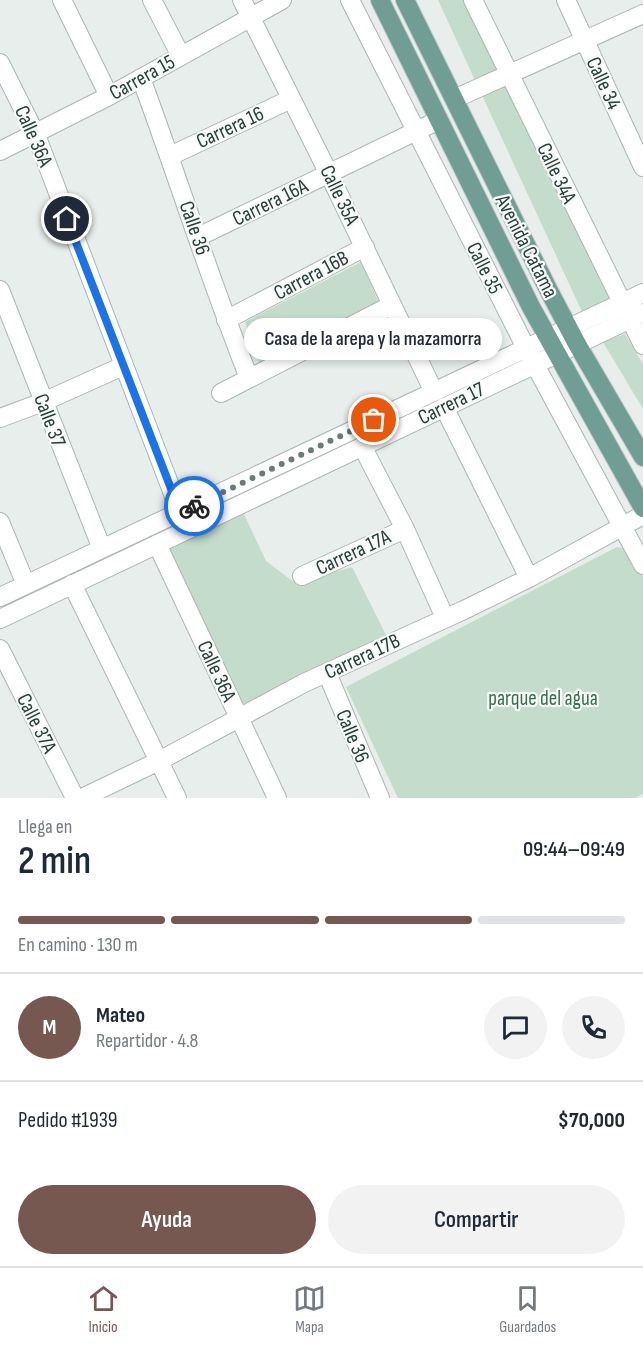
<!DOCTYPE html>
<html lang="es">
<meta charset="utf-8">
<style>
body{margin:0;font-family:"Sofia Sans Condensed",sans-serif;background:#f2f2f3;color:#1f2937;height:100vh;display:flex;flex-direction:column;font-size:22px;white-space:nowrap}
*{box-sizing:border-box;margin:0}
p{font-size:20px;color:#747a83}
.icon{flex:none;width:33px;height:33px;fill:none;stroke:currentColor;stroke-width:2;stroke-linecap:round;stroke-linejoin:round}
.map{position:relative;height:798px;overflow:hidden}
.details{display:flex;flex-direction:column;background:#fff;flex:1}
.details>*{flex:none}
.pin{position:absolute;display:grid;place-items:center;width:51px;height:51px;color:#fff;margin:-26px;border:3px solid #fff;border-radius:50%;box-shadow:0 2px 6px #0007}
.courier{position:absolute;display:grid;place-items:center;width:60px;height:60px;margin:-30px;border:4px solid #1a73e8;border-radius:50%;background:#fff;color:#222;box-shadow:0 2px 8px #0007}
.bubble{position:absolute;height:42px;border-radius:21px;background:#fff;box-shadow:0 3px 9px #0003;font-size:20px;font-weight:600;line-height:42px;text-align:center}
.headline em{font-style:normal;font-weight:600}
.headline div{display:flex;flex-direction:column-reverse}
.headline{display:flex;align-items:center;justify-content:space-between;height:102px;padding:0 18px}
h1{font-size:39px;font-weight:600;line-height:45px}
.bar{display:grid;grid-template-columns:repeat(4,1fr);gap:9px 6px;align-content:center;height:72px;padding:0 18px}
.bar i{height:8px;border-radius:4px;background:#e0e1e3}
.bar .active{background:#775851}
.bar p{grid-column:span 4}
.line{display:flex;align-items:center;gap:15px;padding:0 18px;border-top:2px solid #e0e1e3}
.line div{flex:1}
.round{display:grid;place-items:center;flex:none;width:63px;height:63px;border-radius:32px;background:#f2f2f3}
.primary-button{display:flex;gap:12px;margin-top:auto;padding:12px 18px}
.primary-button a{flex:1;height:69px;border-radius:36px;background:#775851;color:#fff;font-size:24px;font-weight:600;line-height:69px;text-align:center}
.primary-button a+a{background:#f2f2f3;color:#1f2937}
.tabs{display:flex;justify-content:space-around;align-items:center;height:84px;border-top:2px solid #e0e1e3;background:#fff;font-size:16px;color:#747a83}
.tabs a{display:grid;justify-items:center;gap:3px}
.tabs .active{color:#775851}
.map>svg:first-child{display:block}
.green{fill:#c3dccb}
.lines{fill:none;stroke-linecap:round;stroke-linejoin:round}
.minor-casing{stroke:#aab6b2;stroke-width:20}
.major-casing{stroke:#c3c9c8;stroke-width:20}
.minor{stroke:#fff;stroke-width:18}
.major{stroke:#719e94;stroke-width:18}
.done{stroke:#6a7c77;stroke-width:6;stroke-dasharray:0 10.8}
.route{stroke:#1a73e8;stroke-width:8}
.labels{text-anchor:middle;stroke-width:4.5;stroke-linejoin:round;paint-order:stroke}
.street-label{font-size:21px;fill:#273f39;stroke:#f7faf9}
.park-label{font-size:21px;fill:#36714f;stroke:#f7faf9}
</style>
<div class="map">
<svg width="643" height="798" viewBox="0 0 643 798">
<rect width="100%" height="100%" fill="#e7eeeb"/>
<path class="green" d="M438 0H467L611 302 584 316Z
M361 262 379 303 261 367 245 322Z
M625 334 643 364V409L603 342Z
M243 512 266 561 295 583 352 567 387 637 240 711 163 545Z
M617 547 632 550 643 570V794L635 798H398L346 687Z"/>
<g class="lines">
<g class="minor-casing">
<path id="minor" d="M62 0 109 96
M152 0 181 56
M242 0 329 174 434 392
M350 0 526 348 643 565
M473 0 643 345
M566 0 643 167
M0 63 36 135 180 512
M141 78C178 178 210 280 249 378
M454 99 643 14
M0 151 109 96 282 0
M170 156 291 99
M198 237 439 120
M0 290 102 549
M226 320 365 247
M221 393 392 305
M444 407 529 578
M0 418 43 402 123 366
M362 446 405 529 445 618
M0 522 26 585
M157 544 277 798
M302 576 405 529
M72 584 177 798
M0 597 643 293
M0 619 643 313
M0 649 75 798
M327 673 380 798
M82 798 159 761 304 683 464 610 529 578 643 515"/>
</g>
<g class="major-casing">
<path id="major" d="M380 0 531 307 643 508
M405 0 548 289 577 344 643 457"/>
</g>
<use href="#minor" class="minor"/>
<use href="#major" class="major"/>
</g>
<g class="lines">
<path class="done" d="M194 506 374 420"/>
<path class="route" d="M67 219 180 512 194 506"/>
</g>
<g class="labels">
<g class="street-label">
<text transform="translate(142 77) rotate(-29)" y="7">Carrera 15</text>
<text transform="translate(604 83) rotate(65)" y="7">Calle 34</text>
<text transform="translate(230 127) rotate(-25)" y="7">Carrera 16</text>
<text transform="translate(34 136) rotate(66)" y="7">Calle 36A</text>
<text transform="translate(557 173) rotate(64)" y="7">Calle 34A</text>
<text transform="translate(340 195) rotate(64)" y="7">Calle 35A</text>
<text transform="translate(270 202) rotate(-26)" y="7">Carrera 16A</text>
<text transform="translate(195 228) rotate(71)" y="7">Calle 36</text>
<text transform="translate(527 246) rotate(63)" y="7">Avenida Catama</text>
<text transform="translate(485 268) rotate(63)" y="7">Calle 35</text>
<text transform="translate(311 275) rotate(-28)" y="7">Carrera 16B</text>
<text transform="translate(451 403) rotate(-26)" y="7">Carrera 17</text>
<text transform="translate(50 420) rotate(69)" y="7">Calle 37</text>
<text transform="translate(353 552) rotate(-25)" y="7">Carrera 17A</text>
<text transform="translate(362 656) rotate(-25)" y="7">Carrera 17B</text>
<text transform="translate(217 671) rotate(65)" y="7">Calle 36A</text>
<text transform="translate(37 723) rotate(63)" y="7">Calle 37A</text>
<text transform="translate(353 736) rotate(67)" y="7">Calle 36</text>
</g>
<g class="park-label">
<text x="543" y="705">parque del agua</text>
</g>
</g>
</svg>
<div class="pin" style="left:374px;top:420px;background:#ea580c"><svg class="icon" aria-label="bag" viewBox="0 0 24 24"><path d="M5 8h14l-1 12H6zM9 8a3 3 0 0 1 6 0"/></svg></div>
<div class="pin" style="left:67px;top:219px;background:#1f2937"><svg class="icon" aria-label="home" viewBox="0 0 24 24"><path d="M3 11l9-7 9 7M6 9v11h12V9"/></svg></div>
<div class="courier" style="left:194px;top:506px"><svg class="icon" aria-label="bike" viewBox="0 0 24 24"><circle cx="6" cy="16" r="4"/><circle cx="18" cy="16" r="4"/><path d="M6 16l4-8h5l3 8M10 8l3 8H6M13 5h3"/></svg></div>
<div class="bubble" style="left:244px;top:318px;width:258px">Casa de la arepa y la mazamorra</div>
</div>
<section class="details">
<div class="headline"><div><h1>2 min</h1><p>Llega en</p></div><em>09:44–09:49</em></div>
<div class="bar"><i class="active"></i><i class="active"></i><i class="active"></i><i></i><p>En camino · 130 m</p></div>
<div class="line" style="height:108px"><b class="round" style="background:#775851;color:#fff">M</b><div><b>Mateo</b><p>Repartidor · 4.8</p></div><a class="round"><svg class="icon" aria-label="chat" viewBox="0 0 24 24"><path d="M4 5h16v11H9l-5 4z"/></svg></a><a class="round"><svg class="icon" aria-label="phone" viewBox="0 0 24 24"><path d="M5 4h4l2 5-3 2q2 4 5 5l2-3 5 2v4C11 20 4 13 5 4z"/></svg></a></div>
<div class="line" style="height:78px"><div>Pedido #1939</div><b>$70,000</b></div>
<div class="primary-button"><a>Ayuda</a><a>Compartir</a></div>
</section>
<nav class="tabs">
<a class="active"><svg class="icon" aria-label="home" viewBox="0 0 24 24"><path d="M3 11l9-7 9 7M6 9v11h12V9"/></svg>Inicio</a>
<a><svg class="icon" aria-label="map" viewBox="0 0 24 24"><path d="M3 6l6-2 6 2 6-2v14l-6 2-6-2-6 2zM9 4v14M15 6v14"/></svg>Mapa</a>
<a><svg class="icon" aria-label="saved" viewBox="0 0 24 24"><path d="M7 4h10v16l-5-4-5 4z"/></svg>Guardados</a>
</nav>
